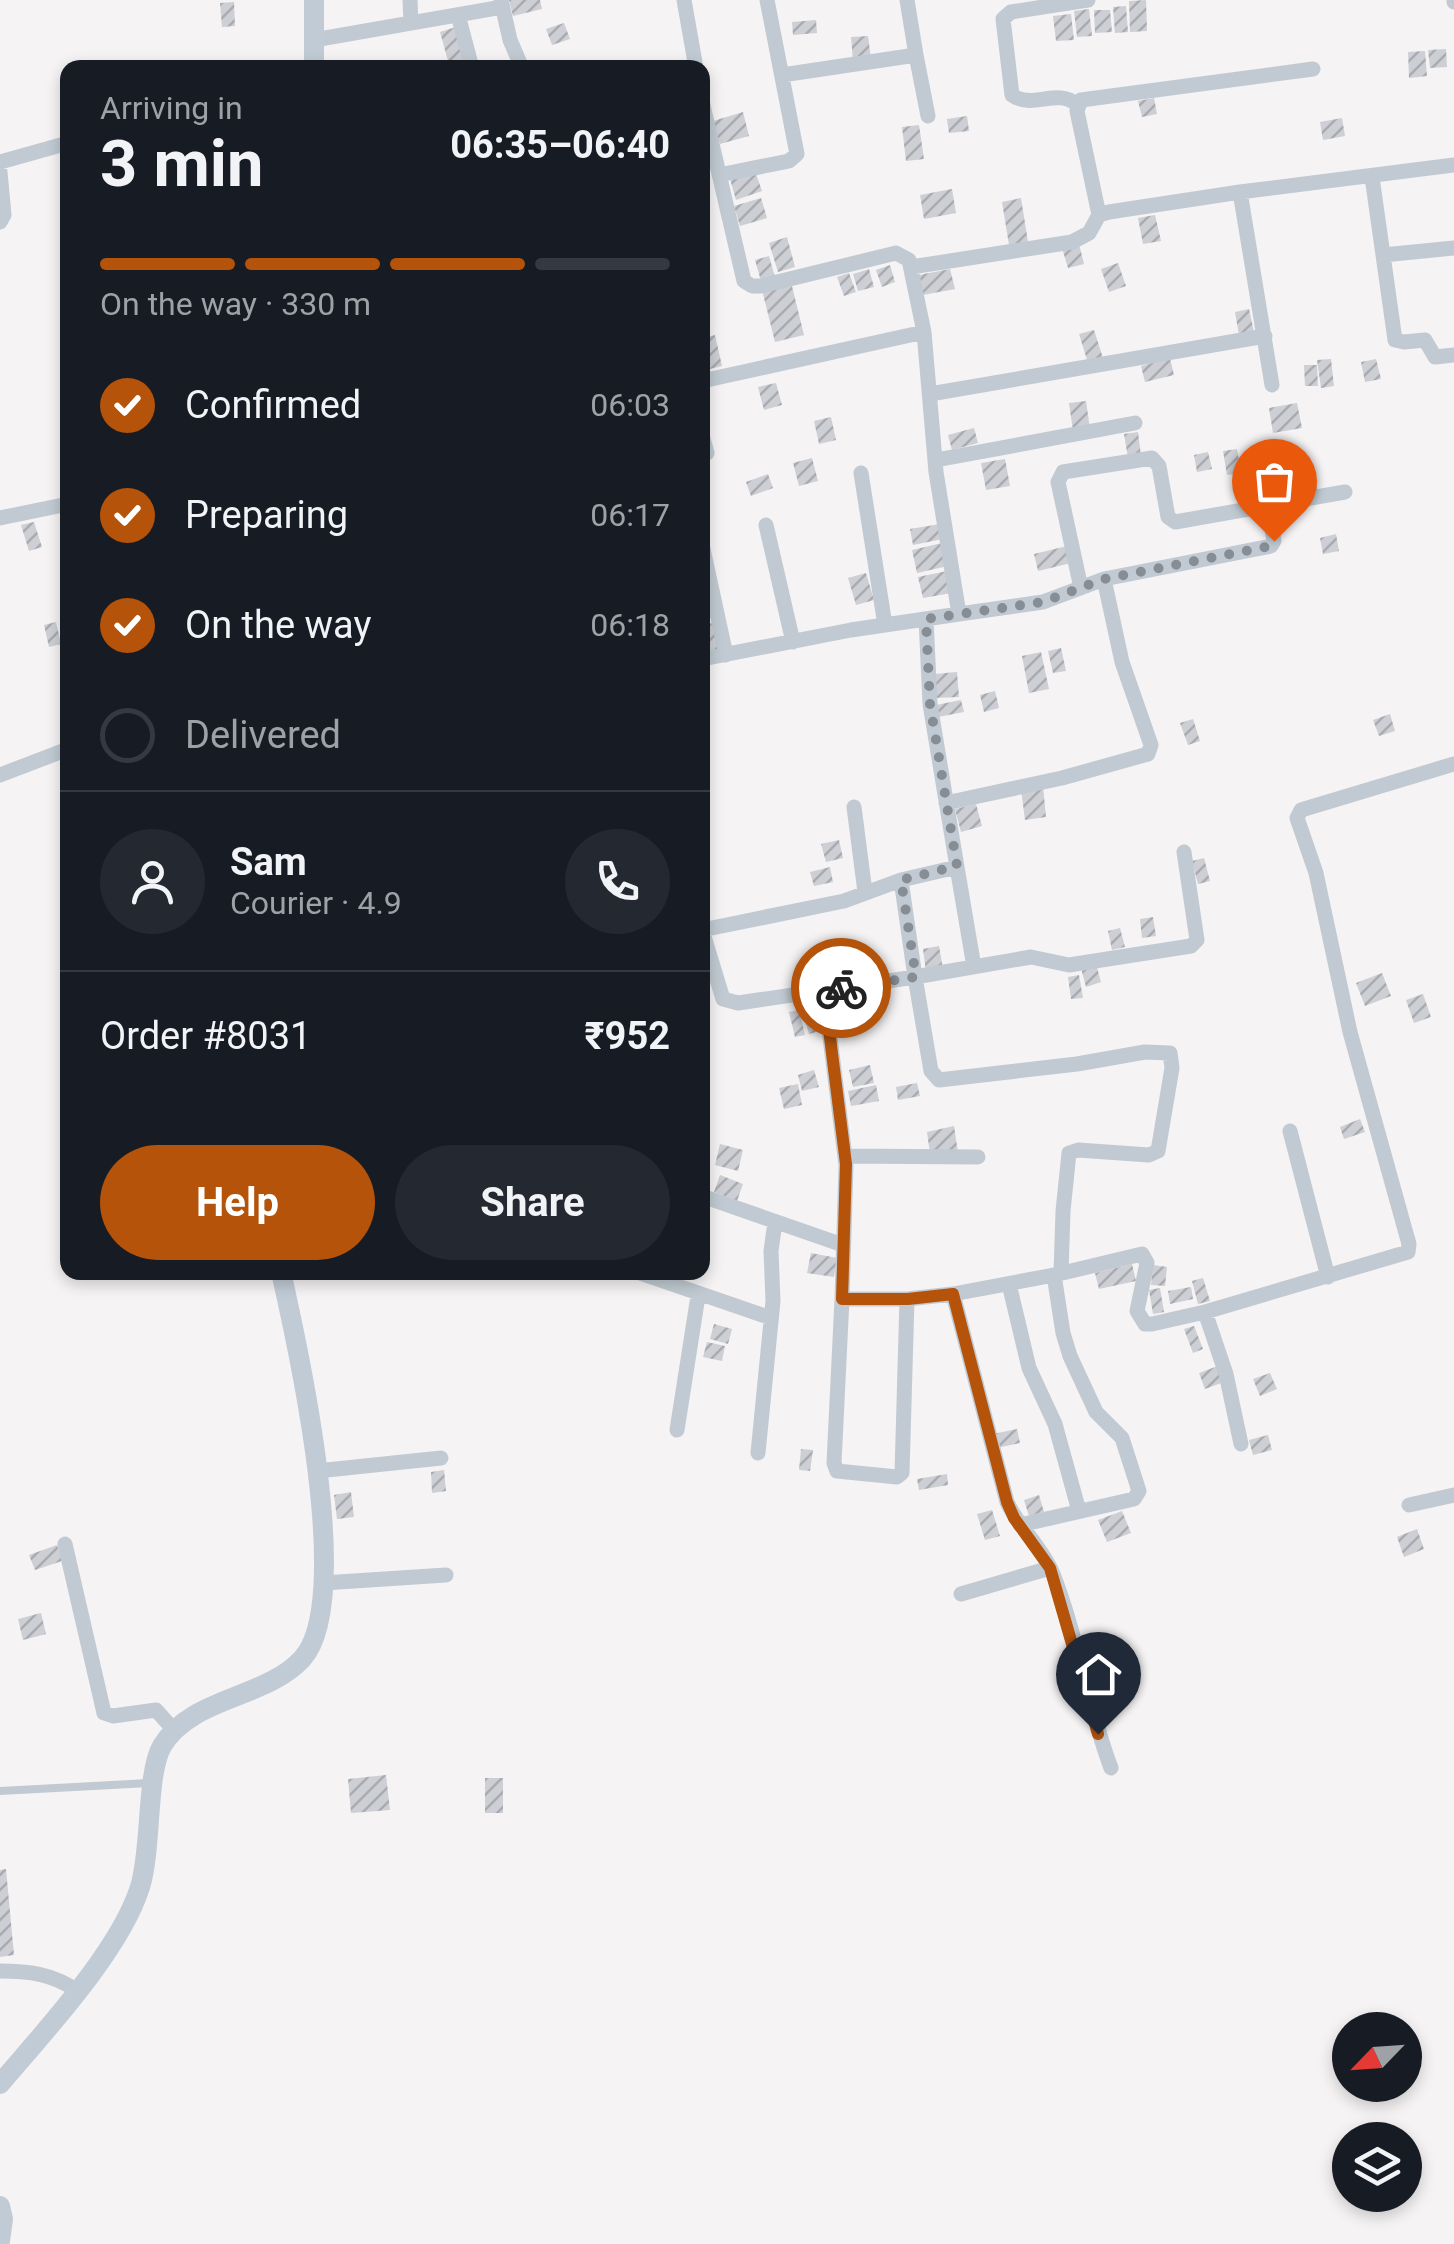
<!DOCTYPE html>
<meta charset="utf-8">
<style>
body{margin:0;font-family:Roboto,sans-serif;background:#242831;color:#f1f3f6;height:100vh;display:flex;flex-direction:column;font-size:38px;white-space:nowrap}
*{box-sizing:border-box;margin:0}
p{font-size:32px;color:#9ea1a6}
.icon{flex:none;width:55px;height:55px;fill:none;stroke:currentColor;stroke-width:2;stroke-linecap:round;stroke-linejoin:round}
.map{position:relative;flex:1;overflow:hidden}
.side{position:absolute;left:60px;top:60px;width:650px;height:1220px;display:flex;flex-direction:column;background:#171b24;border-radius:20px;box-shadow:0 5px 15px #0003}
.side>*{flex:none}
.needle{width:65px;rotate:245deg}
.buttons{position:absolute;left:1332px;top:2012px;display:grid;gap:20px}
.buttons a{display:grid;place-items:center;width:90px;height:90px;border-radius:50%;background:#171b24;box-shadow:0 5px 15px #0003;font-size:50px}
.pin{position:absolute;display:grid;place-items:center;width:85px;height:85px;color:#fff;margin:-102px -42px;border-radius:50% 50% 50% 0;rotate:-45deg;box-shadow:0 0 10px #0007}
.pin .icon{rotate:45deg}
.courier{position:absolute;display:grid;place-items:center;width:100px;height:100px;margin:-50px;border:8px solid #b45309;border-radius:50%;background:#fff;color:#222;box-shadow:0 2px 12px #0007}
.summary em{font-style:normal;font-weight:700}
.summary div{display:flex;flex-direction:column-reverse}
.summary{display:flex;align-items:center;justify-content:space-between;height:170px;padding:0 40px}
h1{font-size:65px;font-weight:700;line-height:75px}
.bar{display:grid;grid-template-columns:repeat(4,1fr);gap:15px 10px;align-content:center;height:120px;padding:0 40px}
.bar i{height:12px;border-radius:8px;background:#363941}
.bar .current{background:#b45309}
.bar p{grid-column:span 4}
.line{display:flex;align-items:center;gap:25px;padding:0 40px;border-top:2px solid #363941}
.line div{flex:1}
.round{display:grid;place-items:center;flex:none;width:105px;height:105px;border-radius:52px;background:#242831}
ol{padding:0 40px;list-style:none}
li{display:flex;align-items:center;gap:30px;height:110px}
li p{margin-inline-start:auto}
li .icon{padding:10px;border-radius:50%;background:#b45309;color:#fff;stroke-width:4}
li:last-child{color:#9ea1a6}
li i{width:55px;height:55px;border:5px solid #363941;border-radius:50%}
.button{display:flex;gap:20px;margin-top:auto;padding:20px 40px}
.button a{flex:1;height:115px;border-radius:60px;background:#b45309;color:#fff;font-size:40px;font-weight:700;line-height:115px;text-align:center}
.button a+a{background:#242831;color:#f1f3f6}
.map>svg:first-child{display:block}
.building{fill:url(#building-hatch)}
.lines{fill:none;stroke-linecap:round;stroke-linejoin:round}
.lane{stroke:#c1cad2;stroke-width:8}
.street{stroke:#c1cad2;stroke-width:15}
.secondary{stroke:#c1cbd6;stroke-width:20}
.done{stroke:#868d94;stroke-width:10;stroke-dasharray:0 18}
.route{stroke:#b45309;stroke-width:12}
</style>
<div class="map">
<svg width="1454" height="2244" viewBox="0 0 1454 2244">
<defs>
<pattern id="building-hatch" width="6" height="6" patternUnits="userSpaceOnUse" patternTransform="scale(2.5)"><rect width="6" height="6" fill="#cdcfd5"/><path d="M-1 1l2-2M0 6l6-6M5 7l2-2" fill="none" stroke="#a8abb0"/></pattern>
</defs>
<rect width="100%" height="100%" fill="#f5f3f3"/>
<path class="building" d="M509 0H540L542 9 513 16Z
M1146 0 1147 31 1130 32 1129 1Z
M234 2 235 26 222 27 220 3Z
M1126 6 1128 32 1115 33 1113 7Z
M1089 9 1092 36 1077 37 1074 11Z
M1094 10H1110L1112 32 1095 33Z
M1071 14 1074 40 1056 41 1053 16Z
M816 20 817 33 793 35 792 22Z
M564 23 570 39 552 45 546 29Z
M459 26 470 64 450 68 440 32Z
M868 36 871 59 853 61 851 37Z
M1446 49 1447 67 1430 68 1428 50Z
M1425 51 1427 76 1409 78 1408 52Z
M1154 98 1157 114 1142 117 1138 101Z
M743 112 749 136 720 144 713 121Z
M967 116 969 131 949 133 947 119Z
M1342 118 1345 136 1323 140 1320 122Z
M919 125 924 159 906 161 902 127Z
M755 171 762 191 736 200 730 179Z
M952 189 956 213 924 219 920 195Z
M761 198 767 218 740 226 734 206Z
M1021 198 1028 242 1009 245 1002 202Z
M1155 215 1161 241 1143 244 1138 218Z
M787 237 795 267 778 272 769 243Z
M1079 244 1084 264 1068 268 1062 248Z
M769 256 775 277 761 281 755 260Z
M1118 263 1126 286 1109 292 1101 269Z
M890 265 895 282 882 287 876 270Z
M869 269 874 287 858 291 853 274Z
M950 269 955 289 923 295 919 275Z
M849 273 856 292 844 296 837 277Z
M791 282 804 335 775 342 762 290Z
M1249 309 1254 332 1239 335 1235 312Z
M1094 330 1103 358 1088 363 1079 334Z
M715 335 722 366 702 371V338Z
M1170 358 1174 375 1145 382 1141 366Z
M1331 359 1334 386 1321 388 1317 360Z
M1376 359 1381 379 1365 382 1361 362Z
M1304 365H1317L1318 386H1305Z
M776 383 782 405 764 410 758 387Z
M1086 401 1090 429 1073 431 1069 403Z
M1297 403 1302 428 1273 433 1269 408Z
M831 417 836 440 819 444 814 421Z
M974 428 978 443 952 450 948 435Z
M1138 432 1141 456 1128 458 1124 434Z
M1237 449 1241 473 1227 475 1223 451Z
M1208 452 1212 469 1197 472 1194 455Z
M812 458 818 481 799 486 793 463Z
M1005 459 1010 486 986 490 981 463Z
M1314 469 1318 493 1304 496 1300 471Z
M768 474 773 488 751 496 746 482Z
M34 522 42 547 29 551 21 525Z
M940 524 943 539 913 545 910 529Z
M1336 534 1339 551 1323 554 1320 538Z
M942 543 948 566 917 573 912 550Z
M1067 546 1071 563 1038 571 1034 554Z
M947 571 952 593 923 598 918 577Z
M866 573 874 600 856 605 848 578Z
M56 622 61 644 49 647 44 625Z
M715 623 718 651 702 653V624Z
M1061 648 1066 671 1053 673 1048 651Z
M1041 652 1049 689 1029 693 1022 656Z
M957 672 959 697 935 698 934 674Z
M995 691 999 708 984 712 980 695Z
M961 700 964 712 938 717 936 705Z
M1390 714 1395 731 1379 736 1373 720Z
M1193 719 1200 741 1188 745 1180 723Z
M1043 786 1046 817 1025 820 1021 789Z
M976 804 982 826 961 832 955 809Z
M839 840 843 858 826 862 821 844Z
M1204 858 1210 881 1198 884 1192 861Z
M830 867 833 882 814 886 810 872Z
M1153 917 1156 936 1142 938 1140 919Z
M1120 928 1125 947 1112 950 1108 931Z
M939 946 943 969 926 972 923 949Z
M1096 964 1101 982 1086 987 1081 968Z
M1382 973 1391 996 1365 1006 1356 983Z
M1079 975 1083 998 1071 999 1068 977Z
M1423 994 1431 1017 1414 1023 1406 1000Z
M815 1004 823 1030 809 1034 802 1008Z
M799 1010 805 1035 795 1037 789 1012Z
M870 1065 874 1083 853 1087 849 1070Z
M814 1070 819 1087 802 1091 798 1075Z
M917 1083 920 1096 898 1100 896 1087Z
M798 1084 802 1105 784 1109 779 1088Z
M876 1085 879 1101 851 1106 848 1091Z
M1360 1119 1365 1132 1344 1139 1340 1127Z
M954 1126 958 1153 930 1154 927 1132Z
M720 1144 743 1150 738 1171 715 1165Z
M720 1175 743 1184 737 1201 714 1192Z
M811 1253 837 1258 834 1277 807 1273Z
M1132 1264 1136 1281 1099 1289 1095 1273Z
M1153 1265 1167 1267 1165 1286 1151 1285Z
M1203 1278 1210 1301 1198 1304 1192 1281Z
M1191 1287 1193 1299 1170 1304 1168 1291Z
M1160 1288 1164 1312 1153 1314 1149 1290Z
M714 1324 732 1329 728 1344 710 1339Z
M1194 1326 1203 1349 1193 1353 1184 1329Z
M707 1342 725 1346 722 1361 703 1357Z
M1218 1366 1224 1382 1205 1389 1199 1373Z
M1270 1373 1277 1389 1260 1396 1253 1379Z
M1017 1429 1020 1443 996 1448 993 1434Z
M1268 1435 1272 1450 1253 1455 1249 1440Z
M801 1449 813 1450 810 1471 799 1470Z
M444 1470 446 1491 432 1493 431 1472Z
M947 1474 948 1485 919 1490 917 1479Z
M351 1492 354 1517 337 1519 334 1495Z
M1039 1495 1044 1512 1029 1516 1024 1500Z
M992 1510 1000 1536 985 1540 977 1514Z
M1122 1511 1131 1533 1107 1542 1098 1520Z
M1417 1529 1424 1549 1404 1557 1397 1537Z
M57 1545 62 1561 35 1570 29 1555Z
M41 1613 46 1634 23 1640 18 1619Z
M386 1775 390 1810 351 1813 348 1779Z
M485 1778H503V1813H485Z
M6 1869 14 1955 0 1957V1870Z"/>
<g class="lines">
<path class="lane" d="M0 1791 149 1783"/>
<path class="street" d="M410 0 411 23
M501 0 510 40 522 68
M684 0 696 68
M1454 0V2
M458 15 472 68
M314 40 502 7
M916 55 928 116
M782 75 916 55 907 0
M702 101 744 281 752 286H761L896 253 909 260 924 332 936 472 959 614 1043 602 1104 579 1271 546 1274 541 1268 505
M1077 105C1058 87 1032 110 1012 95L1003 19 1011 12 1088 0
M0 162 68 143
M0 172 4 215 0 222
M719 175 789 161 797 154 767 0
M1372 177 1395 340 1404 342 1425 340 1435 357 1454 355
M1240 192 1272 385
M1099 215 1077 111 1081 100 1313 69
M1383 255 1454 248
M911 267 1072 242 1089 233 1099 215 1109 212 1240 192 1454 165
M702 381 924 332
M930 394 1265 336
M702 435 707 453
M936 460 1135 423
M861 473 885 625
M0 518 68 504
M766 525 793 642
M702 544 726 655
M1081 588 1058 482 1063 472 1152 458 1159 466 1168 517 1175 522 1345 492
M702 659 851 630 959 614
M0 775 68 749
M946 803 1062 778 1148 754 1151 745 1122 662 1104 579
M854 807 865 892
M957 867 974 967
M901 880 915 977 738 1003 723 999 702 930 844 901Z
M901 880 957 867 930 704 926 619
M824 990 846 1165 842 1299
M1290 1131 1328 1277
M845 1156 978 1157
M702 1196 843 1245
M637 1272 771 1318
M1061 1273 1063 1211 1069 1153 1078 1150 1149 1155 1158 1151 1172 1068 1170 1053 1145 1052 1077 1064 939 1080 931 1071 915 977 1031 957 1069 965 1191 946 1197 940 1184 852
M1009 1284 1029 1368 1055 1424 1079 1511
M953 1294 1007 1502C1019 1528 1042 1547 1053 1574 1077 1635 1087 1704 1111 1768
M907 1299H842L834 1463 837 1471 897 1477 902 1473 907 1299 953 1294 1054 1275 1142 1254 1147 1263 1137 1311 1145 1324H1152L1205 1312 1408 1252 1409 1244 1350 1032 1316 873 1297 818 1301 810 1454 764
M1205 1312 1226 1374 1241 1444
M677 1430 698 1296
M758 1453 773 1301 771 1251 775 1222
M317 1471 441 1458
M1409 1505 1454 1495
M1020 1525 1134 1499 1139 1491 1122 1438 1096 1412 1070 1356 1063 1333 1054 1275
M65 1544 104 1713 113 1716 156 1710 174 1730
M323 1583 446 1575
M961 1594 1050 1568
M0 1971C29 1971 52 1974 76 1990"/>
<path class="secondary" d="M314 68V0
M0 2084C44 2032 120 1951 140 1887 152 1849 146 1774 162 1746 191 1697 265 1699 302 1659 355 1602 298 1347 281 1272
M0 2206 3 2219 0 2241"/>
</g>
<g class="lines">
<path class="done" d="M841 988 916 977 901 880 957 866 930 704 926 619 1043 602 1104 579 1271 546 1274 541"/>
<path class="route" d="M841 988 824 990 846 1164 842 1299H908L953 1294 1007 1502 1014 1518 1050 1568 1098 1734"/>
</g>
</svg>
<div class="buttons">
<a><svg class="needle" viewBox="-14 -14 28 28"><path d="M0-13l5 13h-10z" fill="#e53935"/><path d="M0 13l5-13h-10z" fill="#9ea1a6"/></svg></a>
<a><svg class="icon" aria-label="layers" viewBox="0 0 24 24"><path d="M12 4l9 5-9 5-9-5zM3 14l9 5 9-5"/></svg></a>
</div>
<div class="pin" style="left:1274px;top:541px;background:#ea580c"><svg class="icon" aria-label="bag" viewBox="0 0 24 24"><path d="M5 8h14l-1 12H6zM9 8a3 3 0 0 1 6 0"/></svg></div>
<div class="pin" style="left:1098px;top:1734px;background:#1f2937"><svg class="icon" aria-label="home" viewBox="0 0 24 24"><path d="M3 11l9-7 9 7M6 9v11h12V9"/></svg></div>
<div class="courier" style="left:841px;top:988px"><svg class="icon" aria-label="bike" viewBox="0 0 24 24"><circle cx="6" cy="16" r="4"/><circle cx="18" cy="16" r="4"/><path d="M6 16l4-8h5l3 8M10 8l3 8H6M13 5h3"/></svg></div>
<section class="side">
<div class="summary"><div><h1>3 min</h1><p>Arriving in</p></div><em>06:35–06:40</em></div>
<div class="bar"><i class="current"></i><i class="current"></i><i class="current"></i><i></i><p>On the way · 330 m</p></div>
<ol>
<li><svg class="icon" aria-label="check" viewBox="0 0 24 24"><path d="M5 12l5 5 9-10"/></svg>Confirmed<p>06:03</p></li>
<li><svg class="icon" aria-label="check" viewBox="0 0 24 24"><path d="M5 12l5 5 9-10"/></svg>Preparing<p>06:17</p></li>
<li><svg class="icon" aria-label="check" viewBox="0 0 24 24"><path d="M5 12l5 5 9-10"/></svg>On the way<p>06:18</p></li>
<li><i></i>Delivered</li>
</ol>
<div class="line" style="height:180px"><a class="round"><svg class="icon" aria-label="person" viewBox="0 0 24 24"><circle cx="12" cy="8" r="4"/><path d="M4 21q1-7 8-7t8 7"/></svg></a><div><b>Sam</b><p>Courier · 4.9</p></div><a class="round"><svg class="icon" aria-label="phone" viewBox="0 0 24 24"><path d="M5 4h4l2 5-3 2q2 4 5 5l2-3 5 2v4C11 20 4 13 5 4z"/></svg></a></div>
<div class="line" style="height:130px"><div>Order #8031</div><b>₹952</b></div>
<div class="button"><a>Help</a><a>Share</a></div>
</section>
</div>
